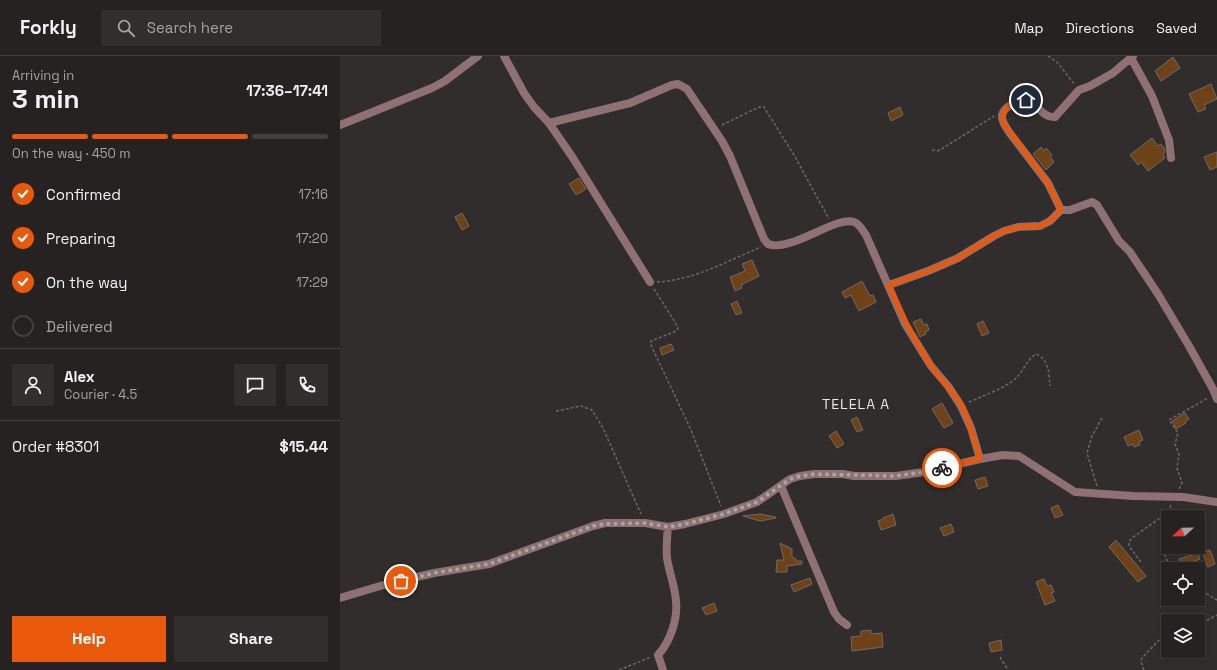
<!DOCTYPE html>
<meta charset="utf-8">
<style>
body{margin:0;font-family:"Space Grotesk",sans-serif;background:#312f2e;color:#f1f3f6;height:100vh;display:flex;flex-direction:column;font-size:15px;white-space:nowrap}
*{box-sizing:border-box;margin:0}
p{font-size:13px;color:#a3a4a5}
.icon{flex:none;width:22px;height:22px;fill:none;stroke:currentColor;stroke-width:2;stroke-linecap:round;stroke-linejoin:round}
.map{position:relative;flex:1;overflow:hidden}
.details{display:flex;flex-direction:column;background:#252221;width:340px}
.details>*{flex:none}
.needle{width:26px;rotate:248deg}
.fabs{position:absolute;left:821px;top:454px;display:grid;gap:8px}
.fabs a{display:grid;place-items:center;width:44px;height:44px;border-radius:0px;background:#252221;box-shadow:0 2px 6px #0003,0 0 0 1px #423f3f;font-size:20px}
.pin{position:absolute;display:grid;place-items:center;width:34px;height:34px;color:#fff;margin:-17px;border:2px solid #fff;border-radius:50%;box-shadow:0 1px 4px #0007}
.courier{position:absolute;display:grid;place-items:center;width:40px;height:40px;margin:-20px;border:3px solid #ea580c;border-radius:50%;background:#fff;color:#222;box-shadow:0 1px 5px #0007}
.headline em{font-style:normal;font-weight:700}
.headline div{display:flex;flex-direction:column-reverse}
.headline{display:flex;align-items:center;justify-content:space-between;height:68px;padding:0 12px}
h1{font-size:26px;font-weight:700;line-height:30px}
.bar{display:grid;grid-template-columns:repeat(4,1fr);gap:6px 4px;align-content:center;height:48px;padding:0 12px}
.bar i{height:5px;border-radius:3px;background:#423f3f}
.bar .active{background:#ea580c}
.bar p{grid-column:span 4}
.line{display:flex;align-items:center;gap:10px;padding:0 12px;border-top:1px solid #423f3f}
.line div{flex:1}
.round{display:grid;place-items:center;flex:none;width:42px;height:42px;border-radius:0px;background:#312f2e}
ol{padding:0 12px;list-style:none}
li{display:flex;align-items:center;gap:12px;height:44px}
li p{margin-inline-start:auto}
li .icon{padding:4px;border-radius:50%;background:#ea580c;color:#fff;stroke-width:4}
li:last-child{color:#a3a4a5}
li i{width:22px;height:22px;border:2px solid #423f3f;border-radius:50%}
.button{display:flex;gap:8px;margin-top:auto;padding:8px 12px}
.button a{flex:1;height:46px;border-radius:0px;background:#ea580c;color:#fff;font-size:16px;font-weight:700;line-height:46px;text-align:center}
.button a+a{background:#312f2e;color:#f1f3f6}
header{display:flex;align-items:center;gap:24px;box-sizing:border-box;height:56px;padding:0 20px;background:#252221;border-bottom:1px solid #423f3f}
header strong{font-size:19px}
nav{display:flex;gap:22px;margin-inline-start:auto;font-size:14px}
.search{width:280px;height:36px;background:#312f2e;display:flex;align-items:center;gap:10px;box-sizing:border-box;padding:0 14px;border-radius:0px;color:#a3a4a5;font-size:15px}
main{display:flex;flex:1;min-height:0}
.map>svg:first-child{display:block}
.building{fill:#6f4117;stroke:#6e6a67}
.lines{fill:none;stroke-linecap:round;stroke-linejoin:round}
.path{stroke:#6b6867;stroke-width:1.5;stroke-dasharray:3 2;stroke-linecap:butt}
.street{stroke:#8f7173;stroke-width:8}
.done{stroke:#a9a7a6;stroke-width:4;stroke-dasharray:0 7.2}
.route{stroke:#ea580c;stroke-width:5}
.labels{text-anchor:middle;stroke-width:4;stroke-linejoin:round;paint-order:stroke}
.quarter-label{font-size:14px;letter-spacing:1px;fill:#eae8e7;stroke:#312d2c}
</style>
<header>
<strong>Forkly</strong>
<div class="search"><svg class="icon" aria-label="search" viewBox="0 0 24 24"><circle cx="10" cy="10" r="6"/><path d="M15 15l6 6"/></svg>Search here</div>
<nav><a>Map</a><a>Directions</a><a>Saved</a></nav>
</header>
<main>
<section class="details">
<div class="headline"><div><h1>3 min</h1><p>Arriving in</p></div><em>17:36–17:41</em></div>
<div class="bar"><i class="active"></i><i class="active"></i><i class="active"></i><i></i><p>On the way · 450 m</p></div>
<ol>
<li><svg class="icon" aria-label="check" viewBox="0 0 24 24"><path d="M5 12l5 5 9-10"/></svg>Confirmed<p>17:16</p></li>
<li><svg class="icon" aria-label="check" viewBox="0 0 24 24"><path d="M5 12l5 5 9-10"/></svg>Preparing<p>17:20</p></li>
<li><svg class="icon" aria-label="check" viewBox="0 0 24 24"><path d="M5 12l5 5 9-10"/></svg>On the way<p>17:29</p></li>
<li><i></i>Delivered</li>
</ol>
<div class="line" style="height:72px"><a class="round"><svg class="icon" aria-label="person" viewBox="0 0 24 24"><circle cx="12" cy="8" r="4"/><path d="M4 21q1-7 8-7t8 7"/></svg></a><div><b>Alex</b><p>Courier · 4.5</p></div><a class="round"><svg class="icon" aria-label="chat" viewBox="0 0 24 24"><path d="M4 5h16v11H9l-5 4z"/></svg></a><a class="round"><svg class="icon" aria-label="phone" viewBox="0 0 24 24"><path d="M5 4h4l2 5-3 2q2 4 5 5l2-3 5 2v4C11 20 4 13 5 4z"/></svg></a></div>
<div class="line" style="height:52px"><div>Order #8301</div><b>$15.44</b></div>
<div class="button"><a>Help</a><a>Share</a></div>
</section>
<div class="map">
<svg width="877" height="614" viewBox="0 0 877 614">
<rect width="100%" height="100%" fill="#312d2c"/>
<path class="building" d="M833 1 840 12 821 25 815 15Z
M871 28 877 43 864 49 866 53 858 56 849 38Z
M560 51 563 59 551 65 548 57Z
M812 82 818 90 821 88 824 92 825 96 823 97 825 102 808 115 801 106 798 109 790 99Z
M701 91 704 95 706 92 712 99 710 100 714 106 706 114 693 98Z
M877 96V111L870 114 864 101Z
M239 122 246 133 236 139 229 128Z
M122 157 129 170 122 174 115 161Z
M412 204 419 220 401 229 402 232 395 235 390 221 405 215 402 208Z
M522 225 530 240 533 239 536 246 519 255 511 239 505 242 502 236Z
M397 245 402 257 396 259 391 248Z
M581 263 584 269 587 268 589 274 585 276 586 278 580 281 573 266Z
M643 265 649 277 642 280 637 268Z
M331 288 334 294 322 299 320 292Z
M602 347 613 367 604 372 592 353Z
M845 357 849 363 845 366 846 367 836 373 832 365Z
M517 361 523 374 517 376 511 364Z
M799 374 803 384 799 386 800 389 794 391 793 388 788 390 784 381Z
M496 375 504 388 497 392 489 380Z
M645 421 648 430 638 433 635 424Z
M718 449 723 459 715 462 711 452Z
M420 458 436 461V462L420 465 403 460Z
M553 458 556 469 541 474 538 465 543 463V462Z
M611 468 614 476 604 480 600 472Z
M776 484 806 520 798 526 769 491Z
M440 487 452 493V501L456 503V505H462V508L447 510V516H436L437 504H444Z
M870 494 875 508 868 511 862 496Z
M858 497 860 503 841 510 839 503Z
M470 522 472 528 454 536 451 529Z
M704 523 707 530 711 529 714 536 711 537 715 545 705 549 696 526Z
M374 547 377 555 366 559 362 552Z
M531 574V578L542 577 543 591 512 595 511 581 521 580V575Z
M661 584 662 594 651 596 649 587Z"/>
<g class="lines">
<path class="path" d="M708 0 718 7 734 28
M382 69 415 53 420 51H424L454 99 489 163
M592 94 597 95 600 94 654 60
M317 226C355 224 387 205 421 191
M314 233 335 266 338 273 334 276 311 285V289L351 374 381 450
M629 346C641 341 664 332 674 324 683 317 686 304 696 298 709 303 709 318 710 330
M216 355 241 350 252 354 263 372 301 458
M757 430 747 397 752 380 762 362
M839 433 842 427 837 412 839 398 835 388 838 377 829 364 868 342
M831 449 827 457 825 499 828 507 834 513
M801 506 789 490V486L792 482 827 457
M858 532 877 544
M858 569 877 559
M660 601 668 614
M279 614 311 601
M804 614 801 606 802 602 818 585 828 578"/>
<path class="street" d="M164 0 184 37 194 51 209 67 233 102 310 226
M791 2 812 40 829 84 831 102
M209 67 290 47 332 29 338 28 347 33 382 85 390 100 424 183 428 188C450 197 497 159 514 166 520 168 522 174 526 179L565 268 591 310 608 330 621 350 631 372 640 403
M0 69 92 32 105 25 138 0
M721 154 708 127 669 76C666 71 661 65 662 59 664 50 681 42 689 45 698 49 703 62 715 61L739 34 750 30 773 17 793 0
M549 229 588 215 618 202 654 180 664 175 678 171 700 170 710 165 721 154H730L752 146 757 149 779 185 790 196 818 238 849 290 873 333 877 343
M441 430 494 556 499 563 507 569
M0 542 47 528 94 517 149 508 253 470 265 467H305L328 471 345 468 384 458 417 446 450 423 460 420 474 418H503L514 420H556L584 416 640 403 663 399 679 400 735 436 793 440 843 441 877 446
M323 614 318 599C330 586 338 563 336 545 335 530 329 516 327 502 326 491 327 481 328 471"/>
</g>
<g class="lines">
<path class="done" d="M61 525 94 517 149 508 253 470 265 468 305 467 328 471 345 468 384 458 417 446 450 423 460 420 474 418 556 420 584 416 602 412"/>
<path class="route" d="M602 412 640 403C635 385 630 367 622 350 614 335 601 325 592 311 574 285 561 258 549 229L588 215 618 202 654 180 664 175 678 171 700 170 710 165 721 154 708 127 664 68C659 52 672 46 686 44"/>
</g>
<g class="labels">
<g class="quarter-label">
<text x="516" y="353">TELELA A</text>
</g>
</g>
</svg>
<div class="fabs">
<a><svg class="needle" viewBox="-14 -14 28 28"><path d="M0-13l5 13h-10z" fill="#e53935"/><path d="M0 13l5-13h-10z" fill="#a3a4a5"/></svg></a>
<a><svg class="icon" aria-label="locate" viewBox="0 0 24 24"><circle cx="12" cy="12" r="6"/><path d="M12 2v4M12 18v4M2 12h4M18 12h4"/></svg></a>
<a><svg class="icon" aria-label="layers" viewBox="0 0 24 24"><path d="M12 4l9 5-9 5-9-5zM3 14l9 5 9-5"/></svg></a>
</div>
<div class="pin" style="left:61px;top:525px;background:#ea580c"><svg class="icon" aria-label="bag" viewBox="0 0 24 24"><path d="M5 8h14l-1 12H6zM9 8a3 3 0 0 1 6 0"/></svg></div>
<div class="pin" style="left:686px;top:44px;background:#1f2937"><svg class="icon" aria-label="home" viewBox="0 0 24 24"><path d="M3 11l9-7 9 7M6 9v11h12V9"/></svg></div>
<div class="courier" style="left:602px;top:412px"><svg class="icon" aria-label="bike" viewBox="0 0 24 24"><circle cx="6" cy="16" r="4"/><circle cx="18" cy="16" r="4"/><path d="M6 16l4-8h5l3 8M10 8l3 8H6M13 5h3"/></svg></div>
</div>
</main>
